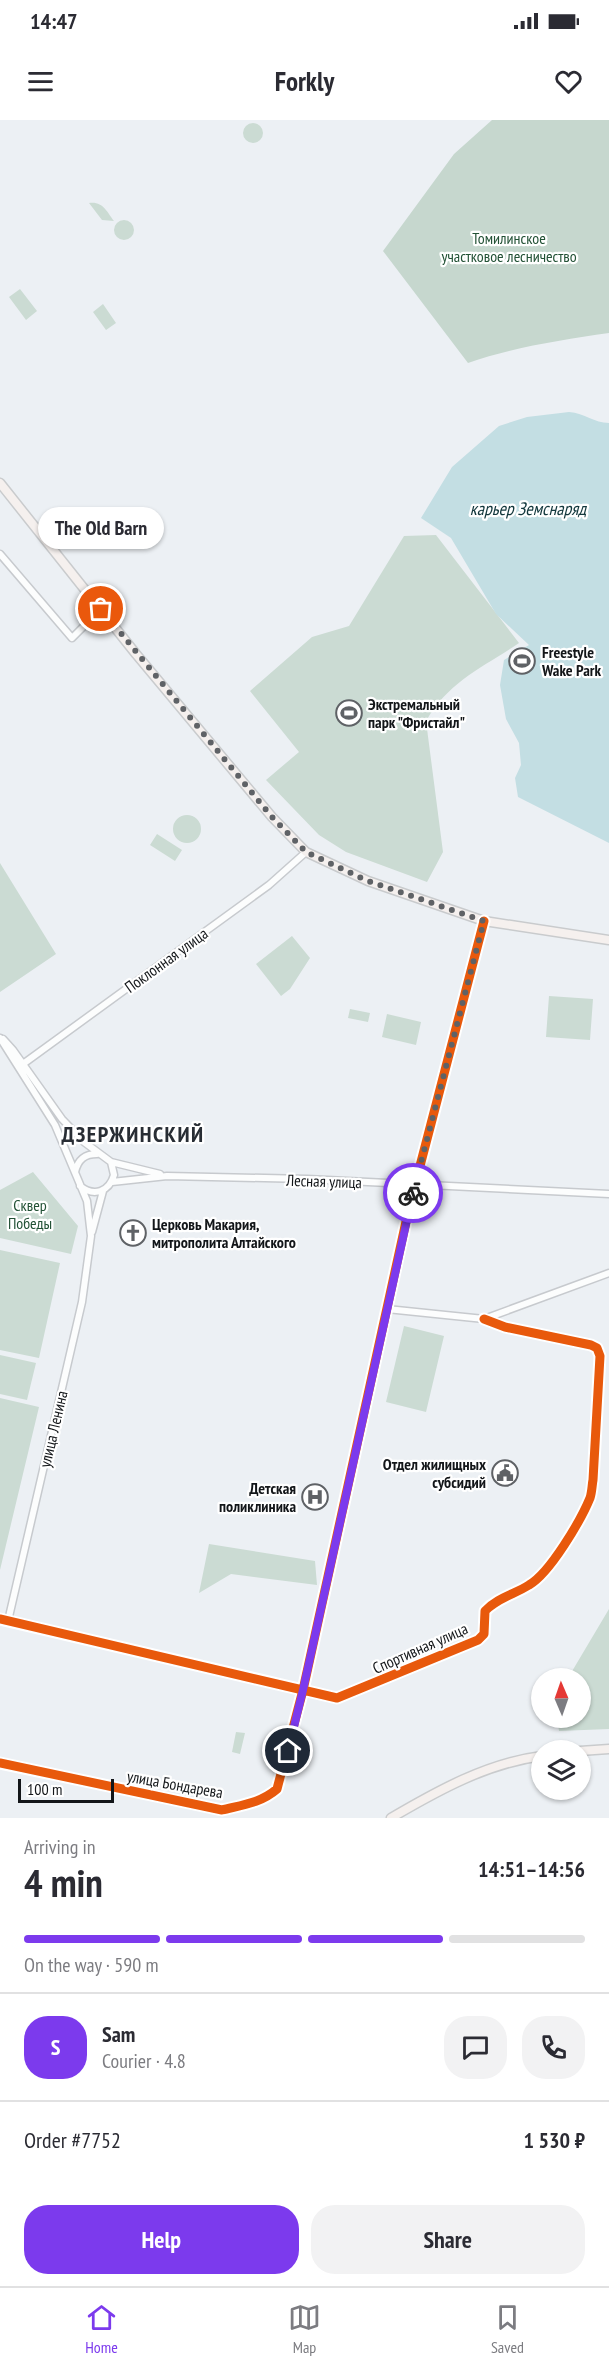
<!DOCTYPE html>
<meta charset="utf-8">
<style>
body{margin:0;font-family:"PT Sans Narrow",sans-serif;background:#f2f2f3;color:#2b2b33;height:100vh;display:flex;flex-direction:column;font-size:22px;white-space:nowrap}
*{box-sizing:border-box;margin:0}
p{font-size:20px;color:#7c7c81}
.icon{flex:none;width:33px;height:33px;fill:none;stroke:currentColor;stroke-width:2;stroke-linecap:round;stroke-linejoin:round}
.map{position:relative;height:1698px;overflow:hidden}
.side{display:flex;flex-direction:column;background:#fff;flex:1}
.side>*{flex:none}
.needle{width:39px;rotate:358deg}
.buttons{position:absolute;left:531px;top:1548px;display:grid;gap:12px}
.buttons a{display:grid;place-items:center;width:60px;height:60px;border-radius:50%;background:#fff;box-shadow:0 2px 4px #0004;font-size:30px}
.scale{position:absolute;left:18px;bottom:15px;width:96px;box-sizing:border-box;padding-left:6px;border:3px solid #131619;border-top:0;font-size:16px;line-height:21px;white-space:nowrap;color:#131619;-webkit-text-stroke:4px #fff;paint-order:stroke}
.pin{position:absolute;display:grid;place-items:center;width:51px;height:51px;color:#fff;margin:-26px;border:3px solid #fff;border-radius:50%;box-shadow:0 2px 6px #0007}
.courier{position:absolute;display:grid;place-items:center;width:60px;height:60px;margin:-30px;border:4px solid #7c3aed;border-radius:50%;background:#fff;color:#222;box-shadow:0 2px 8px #0007}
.bubble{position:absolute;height:42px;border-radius:21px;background:#fff;box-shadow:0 2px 4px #0004;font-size:20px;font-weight:700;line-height:42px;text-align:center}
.overview em{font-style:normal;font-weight:700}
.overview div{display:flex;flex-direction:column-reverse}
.overview{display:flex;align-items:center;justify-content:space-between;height:102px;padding:0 24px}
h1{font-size:39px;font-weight:700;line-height:45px}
.bar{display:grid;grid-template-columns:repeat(4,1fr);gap:9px 6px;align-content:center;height:72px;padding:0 24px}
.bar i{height:8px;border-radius:4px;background:#e1e1e2}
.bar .active{background:#7c3aed}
.bar p{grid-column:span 4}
.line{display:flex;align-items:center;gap:15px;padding:0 24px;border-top:2px solid #e1e1e2}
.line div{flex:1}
.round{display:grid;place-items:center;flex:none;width:63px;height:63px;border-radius:24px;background:#f2f2f3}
.cta{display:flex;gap:12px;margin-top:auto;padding:12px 24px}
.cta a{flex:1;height:69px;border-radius:24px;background:#7c3aed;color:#fff;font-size:24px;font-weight:700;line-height:69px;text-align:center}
.cta a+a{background:#f2f2f3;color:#2b2b33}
.status{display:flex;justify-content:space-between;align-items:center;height:42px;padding:0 30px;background:#fff;direction:ltr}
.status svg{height:16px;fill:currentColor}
header{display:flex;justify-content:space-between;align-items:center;height:78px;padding:0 24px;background:#fff;font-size:27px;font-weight:700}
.tab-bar{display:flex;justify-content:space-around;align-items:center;height:84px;border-top:2px solid #e1e1e2;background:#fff;font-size:16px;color:#7c7c81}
.tab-bar a{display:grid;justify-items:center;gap:3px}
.tab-bar .active{color:#7c3aed}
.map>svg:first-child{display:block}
.green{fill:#cbdbd3}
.forest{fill:#c6d7ce}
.water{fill:#c3dee3}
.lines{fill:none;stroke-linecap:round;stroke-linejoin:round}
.minor-casing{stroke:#c7cace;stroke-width:9}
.major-casing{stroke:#c9cbcd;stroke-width:11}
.minor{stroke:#fcfdfd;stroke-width:6}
.major{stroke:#f5f0ee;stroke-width:8}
.cycleway-casing{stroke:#fff;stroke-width:13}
.cycleway{stroke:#e8590c;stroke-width:9}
.done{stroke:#5f6266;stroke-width:6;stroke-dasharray:0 10.8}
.route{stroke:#7c3aed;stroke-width:8}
.labels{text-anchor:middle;stroke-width:4.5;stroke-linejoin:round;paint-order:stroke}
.park-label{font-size:16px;fill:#225135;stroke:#fff}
.poi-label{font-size:16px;font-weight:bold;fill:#131619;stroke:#fff;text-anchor:start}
.street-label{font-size:16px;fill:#131619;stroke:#fff}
.water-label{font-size:18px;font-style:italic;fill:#13383d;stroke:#fff}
.district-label{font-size:22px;font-weight:bold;letter-spacing:1.5px;fill:#282d34;stroke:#fff}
</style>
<div class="status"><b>14:47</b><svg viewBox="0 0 49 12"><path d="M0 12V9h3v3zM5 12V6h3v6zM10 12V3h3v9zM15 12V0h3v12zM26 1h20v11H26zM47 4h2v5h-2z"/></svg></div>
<header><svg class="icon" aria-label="menu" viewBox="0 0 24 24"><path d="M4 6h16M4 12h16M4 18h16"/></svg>Forkly<svg class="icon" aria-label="heart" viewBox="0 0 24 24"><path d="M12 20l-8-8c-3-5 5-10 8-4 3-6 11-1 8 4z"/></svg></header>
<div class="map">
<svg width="609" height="1698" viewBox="0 0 609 1698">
<rect width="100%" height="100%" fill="#ecf0f4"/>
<path class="green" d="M243 13a10 10 0 1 1 20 0a10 10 0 1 1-20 0Z
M89 83C103 81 107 92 114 101L102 100Z
M114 110a10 10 0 1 1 20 0a10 10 0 1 1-20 0Z
M20 169 37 191 26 200 9 177Z
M103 184 116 203 106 210 93 192Z
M436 415 519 523C482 548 449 561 426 601L443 732 427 762 346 732 319 715 266 660 299 632 250 571 312 517 349 506 404 416Z
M173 709a14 14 0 1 1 28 0a14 14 0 1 1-28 0Z
M157 714 182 730 175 741 150 725Z
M0 743 56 834 0 872Z
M292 816 310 838 290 869 281 876 256 844Z
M549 876 593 879 590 920 546 917Z
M350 889 370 893 368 902 348 898Z
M387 894 421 902 416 925 382 917Z
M33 1052 78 1106 71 1134 0 1118V1070Z
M0 1130 60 1143 39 1238 0 1230Z
M404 1206 444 1216 426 1292 386 1282Z
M0 1235 36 1243 27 1280 0 1274Z
M0 1278 39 1287 0 1450Z
M209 1424 315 1441 317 1465 231 1454 199 1473Z
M609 1489V1609L559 1611 557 1598H580V1558H568Z
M236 1612 245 1613 240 1634 232 1632Z"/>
<path class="forest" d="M492 0H609V213C561 220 514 227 468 243L383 131 454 34Z"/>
<path class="water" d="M569 292C585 293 594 303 609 303V723L518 677 515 658 521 645 519 623 506 599 500 565 504 540 529 525 496 494 451 418 421 398 452 347 499 306 527 297Z"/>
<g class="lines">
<g class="minor-casing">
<path id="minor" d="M0 434 72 518 101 489
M0 918 55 1005 87 1081 91 1116 82 1182 8 1501
M3 919 13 930 62 999 84 1022 111 1042 114 1055C109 1072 94 1077 80 1066
M23 944 269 765 306 732
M111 1042 160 1054
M75 1052C78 1039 85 1034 97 1034
M112 1062 167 1056 307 1059 609 1074
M92 1112 103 1071
M387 1189 484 1199 609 1153
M0 1499 337 1578 478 1520 484 1514 485 1491C497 1478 515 1474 529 1465 550 1453 581 1400 590 1378 592 1372 592 1365 593 1360L600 1236 597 1228 591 1225 505 1207 484 1199
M0 1643 222 1690C242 1685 261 1683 277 1669L303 1570 409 1088 484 801"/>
</g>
<g class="major-casing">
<path id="major" d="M0 363 136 534 272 697 306 732 368 761 484 801 609 820
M580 1631 609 1629
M391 1698C437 1671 487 1643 542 1636"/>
</g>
<use href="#minor" class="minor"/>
<use href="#major" class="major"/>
<g class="cycleway-casing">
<path id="cycleway" d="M0 1499 337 1578 478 1520 484 1514 485 1491C497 1478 515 1474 529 1465 550 1453 581 1400 590 1378 592 1372 592 1365 593 1360L600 1236 597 1228 591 1225 505 1207 484 1199
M0 1643 222 1690C242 1685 261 1683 277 1669L303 1570 409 1088 484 801"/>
</g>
<use href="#cycleway" class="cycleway"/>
</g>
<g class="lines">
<path class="done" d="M101 489 272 697 306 732 368 761 484 801 413 1073"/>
<path class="route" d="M288 1631 303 1570 413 1073"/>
</g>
<defs>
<g id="stadium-ring" transform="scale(1.35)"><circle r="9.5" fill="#fff" stroke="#5f6266" stroke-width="1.5"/><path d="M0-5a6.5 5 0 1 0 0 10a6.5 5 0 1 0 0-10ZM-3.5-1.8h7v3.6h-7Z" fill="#5f6266"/></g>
<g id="church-ring" transform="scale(1.35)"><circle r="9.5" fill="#fff" stroke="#5f6266" stroke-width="1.5"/><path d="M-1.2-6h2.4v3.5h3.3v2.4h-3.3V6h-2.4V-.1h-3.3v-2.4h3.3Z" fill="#5f6266"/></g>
<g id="civic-ring" transform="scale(1.35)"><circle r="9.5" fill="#fff" stroke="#5f6266" stroke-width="1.5"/><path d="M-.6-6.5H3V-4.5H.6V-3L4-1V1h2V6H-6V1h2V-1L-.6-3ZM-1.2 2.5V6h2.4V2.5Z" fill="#5f6266"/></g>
<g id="hospital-ring" transform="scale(1.35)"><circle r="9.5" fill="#fff" stroke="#5f6266" stroke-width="1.5"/><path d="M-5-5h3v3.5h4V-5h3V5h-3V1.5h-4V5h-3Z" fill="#5f6266"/></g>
</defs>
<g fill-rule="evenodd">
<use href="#stadium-ring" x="522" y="541"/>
<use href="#stadium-ring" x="349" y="593"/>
<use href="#church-ring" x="133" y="1113"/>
<use href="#civic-ring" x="505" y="1353"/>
<use href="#hospital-ring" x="315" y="1377"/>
</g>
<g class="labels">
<g class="park-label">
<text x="509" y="124">Томилинское<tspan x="509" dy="18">участковое лесничество</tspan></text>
<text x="30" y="1091">Сквер<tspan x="30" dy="18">Победы</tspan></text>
</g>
<g class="poi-label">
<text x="542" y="538">Freestyle<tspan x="542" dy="18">Wake Park</tspan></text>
<text x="368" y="590">Экстремальный<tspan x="368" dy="18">парк "Фристайл"</tspan></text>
<text x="152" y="1110">Церковь Макария,<tspan x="152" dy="18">митрополита Алтайского</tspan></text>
<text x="486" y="1350" text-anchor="end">Отдел жилищных<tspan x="486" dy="18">субсидий</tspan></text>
<text x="296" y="1374" text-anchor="end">Детская<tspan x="296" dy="18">поликлиника</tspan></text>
</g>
<g class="street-label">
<text transform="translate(166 840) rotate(-36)" y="6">Поклонная улица</text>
<text transform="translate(324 1061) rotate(2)" y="6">Лесная улица</text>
<text transform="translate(53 1309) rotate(-77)" y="6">улица Ленина</text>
<text transform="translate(420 1528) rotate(-24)" y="6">Спортивная улица</text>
<text transform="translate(175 1664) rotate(10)" y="6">улица Бондарева</text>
</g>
<g class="water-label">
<text x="528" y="395">карьер Земснаряд</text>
</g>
<g class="district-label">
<text x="133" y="1022">ДЗЕРЖИНСКИЙ</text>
</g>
</g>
</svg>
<div class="buttons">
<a><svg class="needle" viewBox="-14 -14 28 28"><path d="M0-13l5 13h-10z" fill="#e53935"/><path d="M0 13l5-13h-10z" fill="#7c7c81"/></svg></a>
<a><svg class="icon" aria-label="layers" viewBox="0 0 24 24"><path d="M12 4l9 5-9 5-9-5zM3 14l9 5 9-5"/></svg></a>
</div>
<div class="scale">100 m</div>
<div class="pin" style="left:101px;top:489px;background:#ea580c"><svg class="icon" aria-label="bag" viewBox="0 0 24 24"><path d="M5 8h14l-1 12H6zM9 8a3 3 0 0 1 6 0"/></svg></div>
<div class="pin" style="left:288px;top:1631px;background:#1f2937"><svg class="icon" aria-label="home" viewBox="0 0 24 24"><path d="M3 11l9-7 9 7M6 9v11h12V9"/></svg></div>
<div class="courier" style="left:413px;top:1073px"><svg class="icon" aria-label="bike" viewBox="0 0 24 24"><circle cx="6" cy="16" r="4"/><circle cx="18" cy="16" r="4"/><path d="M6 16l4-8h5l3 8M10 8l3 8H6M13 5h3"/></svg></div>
<div class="bubble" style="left:38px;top:387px;width:126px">The Old Barn</div>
</div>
<section class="side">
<div class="overview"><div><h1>4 min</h1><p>Arriving in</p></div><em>14:51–14:56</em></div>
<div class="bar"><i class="active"></i><i class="active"></i><i class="active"></i><i></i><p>On the way · 590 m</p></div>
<div class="line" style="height:108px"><b class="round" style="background:#7c3aed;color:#fff">S</b><div><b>Sam</b><p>Courier · 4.8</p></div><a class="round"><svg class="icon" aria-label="chat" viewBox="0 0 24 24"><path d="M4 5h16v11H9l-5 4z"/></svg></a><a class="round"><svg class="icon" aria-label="phone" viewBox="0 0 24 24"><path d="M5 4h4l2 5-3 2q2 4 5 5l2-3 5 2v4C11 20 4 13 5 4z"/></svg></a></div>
<div class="line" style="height:78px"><div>Order #7752</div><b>1 530 ₽</b></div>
<div class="cta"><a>Help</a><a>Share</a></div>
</section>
<nav class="tab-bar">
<a class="active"><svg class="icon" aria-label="home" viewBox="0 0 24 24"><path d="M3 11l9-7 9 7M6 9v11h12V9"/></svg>Home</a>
<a><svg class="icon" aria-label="map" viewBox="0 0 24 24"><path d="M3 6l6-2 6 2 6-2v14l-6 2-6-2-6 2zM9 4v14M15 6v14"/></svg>Map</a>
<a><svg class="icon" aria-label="saved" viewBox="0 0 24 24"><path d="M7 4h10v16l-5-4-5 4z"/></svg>Saved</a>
</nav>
